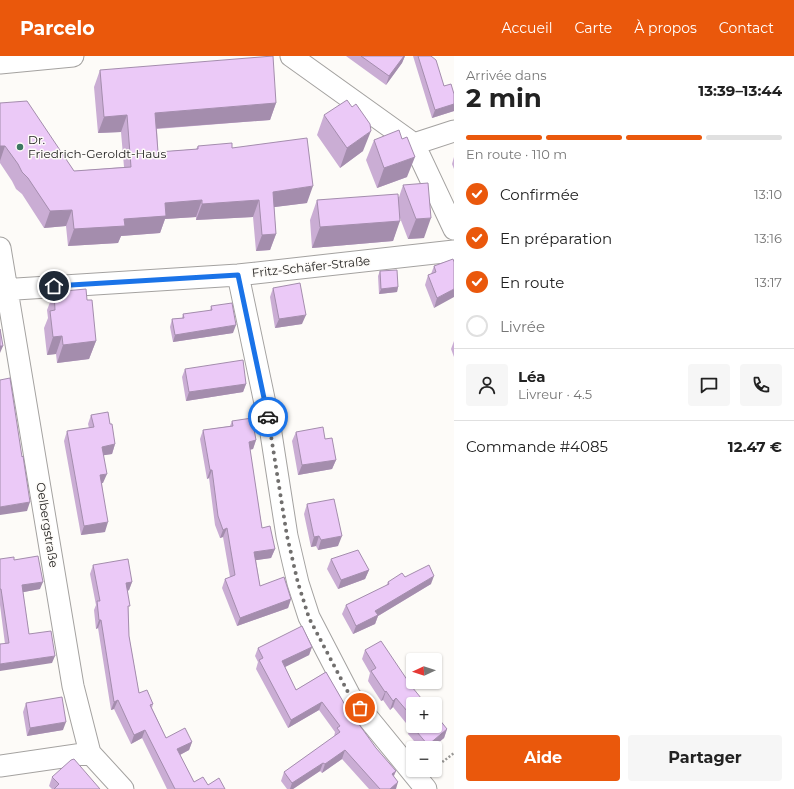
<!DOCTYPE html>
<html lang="fr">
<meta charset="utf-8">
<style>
body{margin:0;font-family:Montserrat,sans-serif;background:#f6f6f6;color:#222;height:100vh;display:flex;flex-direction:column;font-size:15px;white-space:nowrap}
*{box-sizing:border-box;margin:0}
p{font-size:13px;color:#767676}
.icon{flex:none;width:22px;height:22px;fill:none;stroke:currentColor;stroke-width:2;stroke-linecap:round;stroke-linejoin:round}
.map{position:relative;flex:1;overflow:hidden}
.sheet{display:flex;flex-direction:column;background:#fff;width:340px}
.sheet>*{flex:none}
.needle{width:26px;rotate:267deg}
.tools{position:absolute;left:406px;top:597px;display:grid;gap:8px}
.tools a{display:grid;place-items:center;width:36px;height:36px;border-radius:4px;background:#fff;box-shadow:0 1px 3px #0004;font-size:20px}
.pin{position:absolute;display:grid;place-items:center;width:34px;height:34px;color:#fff;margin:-17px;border:2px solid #fff;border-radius:50%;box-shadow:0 1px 4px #0007}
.courier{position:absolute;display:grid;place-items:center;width:40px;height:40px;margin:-20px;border:3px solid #1a73e8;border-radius:50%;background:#fff;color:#222;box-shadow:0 1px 5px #0007}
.head em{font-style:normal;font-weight:700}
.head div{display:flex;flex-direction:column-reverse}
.head{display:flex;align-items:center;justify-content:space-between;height:68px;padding:0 12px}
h1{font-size:26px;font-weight:700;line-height:30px}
.bar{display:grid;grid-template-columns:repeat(4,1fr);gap:6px 4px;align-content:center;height:48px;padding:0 12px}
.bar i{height:5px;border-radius:3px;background:#e0e0e0}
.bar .on{background:#ea580c}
.bar p{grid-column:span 4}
.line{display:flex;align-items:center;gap:10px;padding:0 12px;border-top:1px solid #e0e0e0}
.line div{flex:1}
.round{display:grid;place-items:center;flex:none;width:42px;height:42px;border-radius:4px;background:#f6f6f6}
ol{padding:0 12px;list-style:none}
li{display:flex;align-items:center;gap:12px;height:44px}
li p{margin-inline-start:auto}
li .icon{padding:4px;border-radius:50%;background:#ea580c;color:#fff;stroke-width:4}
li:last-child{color:#767676}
li i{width:22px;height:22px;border:2px solid #e0e0e0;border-radius:50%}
.button{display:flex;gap:8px;margin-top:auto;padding:8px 12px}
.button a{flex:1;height:46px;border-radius:4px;background:#ea580c;color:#fff;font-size:16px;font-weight:700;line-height:46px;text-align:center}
.button a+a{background:#f6f6f6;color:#222}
header{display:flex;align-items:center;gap:24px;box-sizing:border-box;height:56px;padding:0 20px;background:#ea580c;color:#fff}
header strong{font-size:19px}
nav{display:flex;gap:22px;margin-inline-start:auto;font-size:14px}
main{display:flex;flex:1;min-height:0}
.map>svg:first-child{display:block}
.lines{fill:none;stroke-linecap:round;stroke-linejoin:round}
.street-casing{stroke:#a4a2a0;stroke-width:23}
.path{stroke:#989795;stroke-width:2.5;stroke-dasharray:2 2;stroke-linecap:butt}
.street{stroke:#fff;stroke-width:21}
.wall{fill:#caadd4}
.shaded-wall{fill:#a48dad}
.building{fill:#ebc9f7;stroke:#a48dad}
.done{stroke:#716f6e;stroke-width:4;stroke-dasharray:0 7.2}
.route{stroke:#1a73e8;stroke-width:5}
.poi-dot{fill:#3c7761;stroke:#fdfbf8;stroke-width:1.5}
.labels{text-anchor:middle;stroke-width:3;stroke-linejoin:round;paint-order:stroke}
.poi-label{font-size:12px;fill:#252423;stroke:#fdfbf8;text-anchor:start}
.street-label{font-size:12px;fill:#252423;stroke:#fdfbf8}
</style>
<header>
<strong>Parcelo</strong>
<nav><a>Accueil</a><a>Carte</a><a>À propos</a><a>Contact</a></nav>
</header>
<main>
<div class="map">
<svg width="454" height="733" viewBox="0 0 454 733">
<rect width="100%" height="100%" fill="#fdfbf8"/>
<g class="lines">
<g class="street-casing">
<path id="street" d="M291 0 414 88 454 173
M0 7 73 0
M414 88 454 75
M0 192 73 630 90 697 123 733
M238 219 270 371 287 480 298 527 309 561 350 640 426 733
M0 234 238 219 454 195
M0 710 90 697"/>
</g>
<path class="path" d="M436 711 454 697"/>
<use href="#street" class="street"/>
</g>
<path class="wall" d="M346 0H405L402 7 386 29Z
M413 0H431L444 30 454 38V55L432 62Z
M100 14 276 47 270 64 157 73 158 96 196 93 198 90 232 92 307 147 274 151 276 178 270 194 256 195 253 161 196 164V161L165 163 160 177 121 180 118 187 68 190 66 170 44 172 22 138 16 133 12 125 0 107V47L74 115 124 111 121 76 98 77 94 31Z
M324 59 363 95 340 112 317 79Z
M374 84 407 121 377 132 366 104Z
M454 101V113L452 108Z
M403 129 424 182 408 183 400 162 393 185 312 192 310 164 317 144 399 141Z
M453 203 434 252 425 229 428 219 431 218 434 210Z
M380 215 398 231 397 236 379 238 378 220Z
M273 232 302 268 275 272 270 241Z
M54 236 87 244 96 285 89 303 57 307 56 298 47 299 44 272 48 262 47 254Z
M211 250 233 277 173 286 170 271 172 263 182 262 183 258 210 255Z
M454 285V301L451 293Z
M185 313 246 328 243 336 186 345 182 321Z
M91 359 110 368 115 388 112 398 103 399V427H102L105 476 81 479 64 385 67 375 89 372 88 368Z
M232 365 256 384 253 393 250 394 262 472 275 493 271 502 256 504 260 530 291 543 288 552 237 570 222 532 225 523 230 521 223 481 220 482 215 469 209 422 207 423 200 383 203 374 230 370Z
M296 376 325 383 336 404 332 413 298 419 292 385Z
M307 448 338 490 318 494 316 490 311 491 304 458Z
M0 503 14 504 40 533 23 536 29 578 52 607 5 588 0 549Z
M331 503 369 514 365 523 338 533 327 513Z
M93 509 132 526 129 534 128 535 129 580 139 637 153 648 152 652 166 682 192 686 189 694 180 699 194 726 208 729 225 733H167L142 682 131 688 114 653 111 654 98 572 96 573 94 554 96 549 90 518Z
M405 521 431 528 378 560 375 568 353 578 342 558 346 549 386 530 388 526Z
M312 591 309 599 285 611 296 634 326 616 352 661 376 692 396 715 394 720 396 733H369L342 703 322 717 320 715 293 733H287L281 725 284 716 334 681 335 676 319 654 288 672 256 613 258 606 255 600 258 592Z
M365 594 413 648V670L447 673 444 682 432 692H420L408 678 410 672 393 651 390 654 383 644 381 645 368 625 370 617 362 603Z
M26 647 63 674 27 680 23 656Z
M52 721 100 733H52L49 730Z"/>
<path class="shaded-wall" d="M404 0H405L402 7 386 29 389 20Z
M276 47 270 64 149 73 155 57Z
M454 48V55L432 62 435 54Z
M127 59 121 76 98 77 104 61Z
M371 75 363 95 340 112 347 92Z
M0 90H5L0 105Z
M415 101 407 121 377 132 384 112Z
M313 130 307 147 267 152 273 136Z
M202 144 196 161 165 163 160 177 121 180 118 187 68 190 74 173 124 163 165 147Z
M259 144 253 161 196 164 202 148Z
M72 154 66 170 44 172 50 155Z
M431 162 424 182 408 183 416 163Z
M400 165 393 185 312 192 320 171Z
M276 178 270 194 256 195 262 179Z
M398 231 397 236 379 238 381 233Z
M454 233V241L434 252 437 242Z
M306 259 302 268 275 272 279 263Z
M236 269 233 277 173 286 175 279Z
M62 280 56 298 47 299 53 281Z
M96 285 89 303 57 307 63 289Z
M0 290H3L0 297Z
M246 328 243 336 186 345 189 336Z
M256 384 253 393 246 394 249 386Z
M115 388 112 398 99 400 102 391Z
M336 404 332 413 298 419 302 409Z
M210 414H212L209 422 207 423Z
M107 418 103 427 97 428 100 419Z
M30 446 27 455 0 459V451Z
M108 466 105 476 81 479 84 470Z
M227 472 223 481 220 482 223 474Z
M319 480 316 490 311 491 314 481Z
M342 480 338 490 318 494 321 484Z
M275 493 271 502 251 505 254 496Z
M369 514 365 523 338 533 341 524Z
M434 520 431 528 378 560 375 568 353 578 356 570 375 555Z
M43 526 40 533 19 537 22 529Z
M132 526 129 534 123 536 126 527Z
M291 543 288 552 237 570 240 562Z
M99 564H101L98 572 96 573Z
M312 591 309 599 279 614 282 605Z
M55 600 52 607 0 615V608Z
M386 635 383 644 381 645 385 636Z
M396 642 393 651 390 654 393 645Z
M118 644 114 653 111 654 114 646Z
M322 646 319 654 288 672 291 664Z
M66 666 63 674 27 680 30 672Z
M447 673 444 682 432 692H427L428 689Z
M145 674 142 682 131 688 134 679Z
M192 686 189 694 174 702 177 693Z
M345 694 342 703 322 717 325 708Z
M323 707 320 715 293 733H290L292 727Z
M396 715 392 723V718Z
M398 726 396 733H390Z"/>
<path class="building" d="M273 0 276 47 155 57 158 96 198 93V90L232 87V92L307 82 313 130 273 136 276 178 262 179 259 144 202 148V144L165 147 166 160 124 163 125 170 74 173 72 154 50 155 28 122 22 116 18 108 5 90H0V47L27 45 74 115 131 111 127 59 104 61 100 14Z
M361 0H404L389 20Z
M418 0H431L436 4 444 30 451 28 454 38V48L435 54Z
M347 44 352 51 356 48 370 68 371 75 347 92 324 59Z
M399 74 402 83 407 81 415 101 384 112 374 84Z
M428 127 431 162 416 163 403 129Z
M398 138 400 165 320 171 317 144Z
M453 203 454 206V233L437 242 428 219 436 216 434 210Z
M397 214 398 231 381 233 380 215Z
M300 227 306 259 279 263 273 232Z
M86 233 87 244H92L96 285 63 289 62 280 53 281 50 255 55 254 54 236Z
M232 247 236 269 175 279 172 263 184 262 183 258 212 254 211 250Z
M0 273 3 290H0Z
M243 304 246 328 189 336 185 313Z
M10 322 22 401 23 400 30 446 0 451V324Z
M108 356 110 368H112L115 388 102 391 107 418 100 419 108 466 84 470 67 375 94 371 91 359Z
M252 362 256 384 249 386 262 472 270 470 275 493 254 496 260 530 284 521 291 543 240 562 225 523 235 519 227 472 223 474 218 460 212 414H210L203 374 233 370 232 365Z
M323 371 325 383 332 382 336 404 302 409 296 376Z
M334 443 342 480 321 484 319 480 314 481 307 448Z
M358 494 369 514 341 524 331 503Z
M38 500 43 526 22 529 29 578 51 575 55 600 0 608V588L9 587 1 533H0V503L14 501V504Z
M128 503 132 526 126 527 130 550H128L129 580 139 637 147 634 153 648 150 649 166 682 185 672 192 686 177 693 194 726 203 721 208 729 219 722 225 733H175L145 674 134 679 118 644 114 646 101 564H99L97 545H100L93 509Z
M429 509 434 520 375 555 378 559 356 570 346 549 389 528 388 526 402 517 405 521Z
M302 570 312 591 282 605 296 634 326 616 352 661 353 660 376 692 396 715 392 718 398 726 390 733H380L345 694 325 708 323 707 292 727 284 716 340 676 337 672 340 670 322 646 291 664 259 604 263 602 258 592Z
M381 585 412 631 426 648H413V662L396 642 393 645 386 635 385 636 371 615 376 612 365 594Z
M62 641 66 666 30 672 26 647Z
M435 658 447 673 428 689 411 669 413 668V670H435Z
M74 703 100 733H54L59 728 52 721 71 704Z"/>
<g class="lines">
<path class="done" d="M268 361 287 480 298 527 309 562 350 640 360 652"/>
<path class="route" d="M54 230 238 219 268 361"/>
</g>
<circle class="poi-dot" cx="20" cy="91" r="4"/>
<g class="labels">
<g class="poi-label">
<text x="28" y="88">Dr.<tspan x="28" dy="14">Friedrich-Geroldt-Haus</tspan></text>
</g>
<g class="street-label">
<text transform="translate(311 211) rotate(-6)" y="4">Fritz-Schäfer-Straße</text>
<text transform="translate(47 469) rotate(81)" y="4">Oelbergstraße</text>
</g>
</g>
</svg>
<div class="tools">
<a><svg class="needle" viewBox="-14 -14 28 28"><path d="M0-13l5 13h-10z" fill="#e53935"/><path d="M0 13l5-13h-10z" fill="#767676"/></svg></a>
<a>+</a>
<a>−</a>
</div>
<div class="pin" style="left:360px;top:652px;background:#ea580c"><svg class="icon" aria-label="bag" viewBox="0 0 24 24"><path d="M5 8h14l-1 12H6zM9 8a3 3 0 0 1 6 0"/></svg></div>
<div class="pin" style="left:54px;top:230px;background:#1f2937"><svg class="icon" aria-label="home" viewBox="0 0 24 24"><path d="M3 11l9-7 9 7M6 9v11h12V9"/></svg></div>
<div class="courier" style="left:268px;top:361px"><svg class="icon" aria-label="car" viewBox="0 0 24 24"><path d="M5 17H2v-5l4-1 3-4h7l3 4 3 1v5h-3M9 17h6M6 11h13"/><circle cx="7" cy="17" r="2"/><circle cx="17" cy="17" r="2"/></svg></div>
</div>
<section class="sheet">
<div class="head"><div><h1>2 min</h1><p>Arrivée dans</p></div><em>13:39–13:44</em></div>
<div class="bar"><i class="on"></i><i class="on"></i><i class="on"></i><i></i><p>En route · 110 m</p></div>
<ol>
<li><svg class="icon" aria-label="check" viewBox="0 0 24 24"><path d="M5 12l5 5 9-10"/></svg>Confirmée<p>13:10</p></li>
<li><svg class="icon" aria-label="check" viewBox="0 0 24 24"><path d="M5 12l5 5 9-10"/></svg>En préparation<p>13:16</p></li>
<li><svg class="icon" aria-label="check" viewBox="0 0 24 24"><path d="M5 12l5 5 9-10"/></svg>En route<p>13:17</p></li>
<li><i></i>Livrée</li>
</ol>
<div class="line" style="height:72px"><a class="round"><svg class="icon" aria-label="person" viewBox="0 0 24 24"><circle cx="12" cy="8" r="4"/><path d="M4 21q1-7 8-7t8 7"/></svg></a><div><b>Léa</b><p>Livreur · 4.5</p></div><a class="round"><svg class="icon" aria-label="chat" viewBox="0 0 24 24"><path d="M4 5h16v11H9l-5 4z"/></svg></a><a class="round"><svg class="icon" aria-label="phone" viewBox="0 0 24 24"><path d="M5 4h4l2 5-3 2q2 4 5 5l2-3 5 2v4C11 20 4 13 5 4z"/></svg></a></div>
<div class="line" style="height:52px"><div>Commande #4085</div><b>12.47 €</b></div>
<div class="button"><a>Aide</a><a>Partager</a></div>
</section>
</main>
